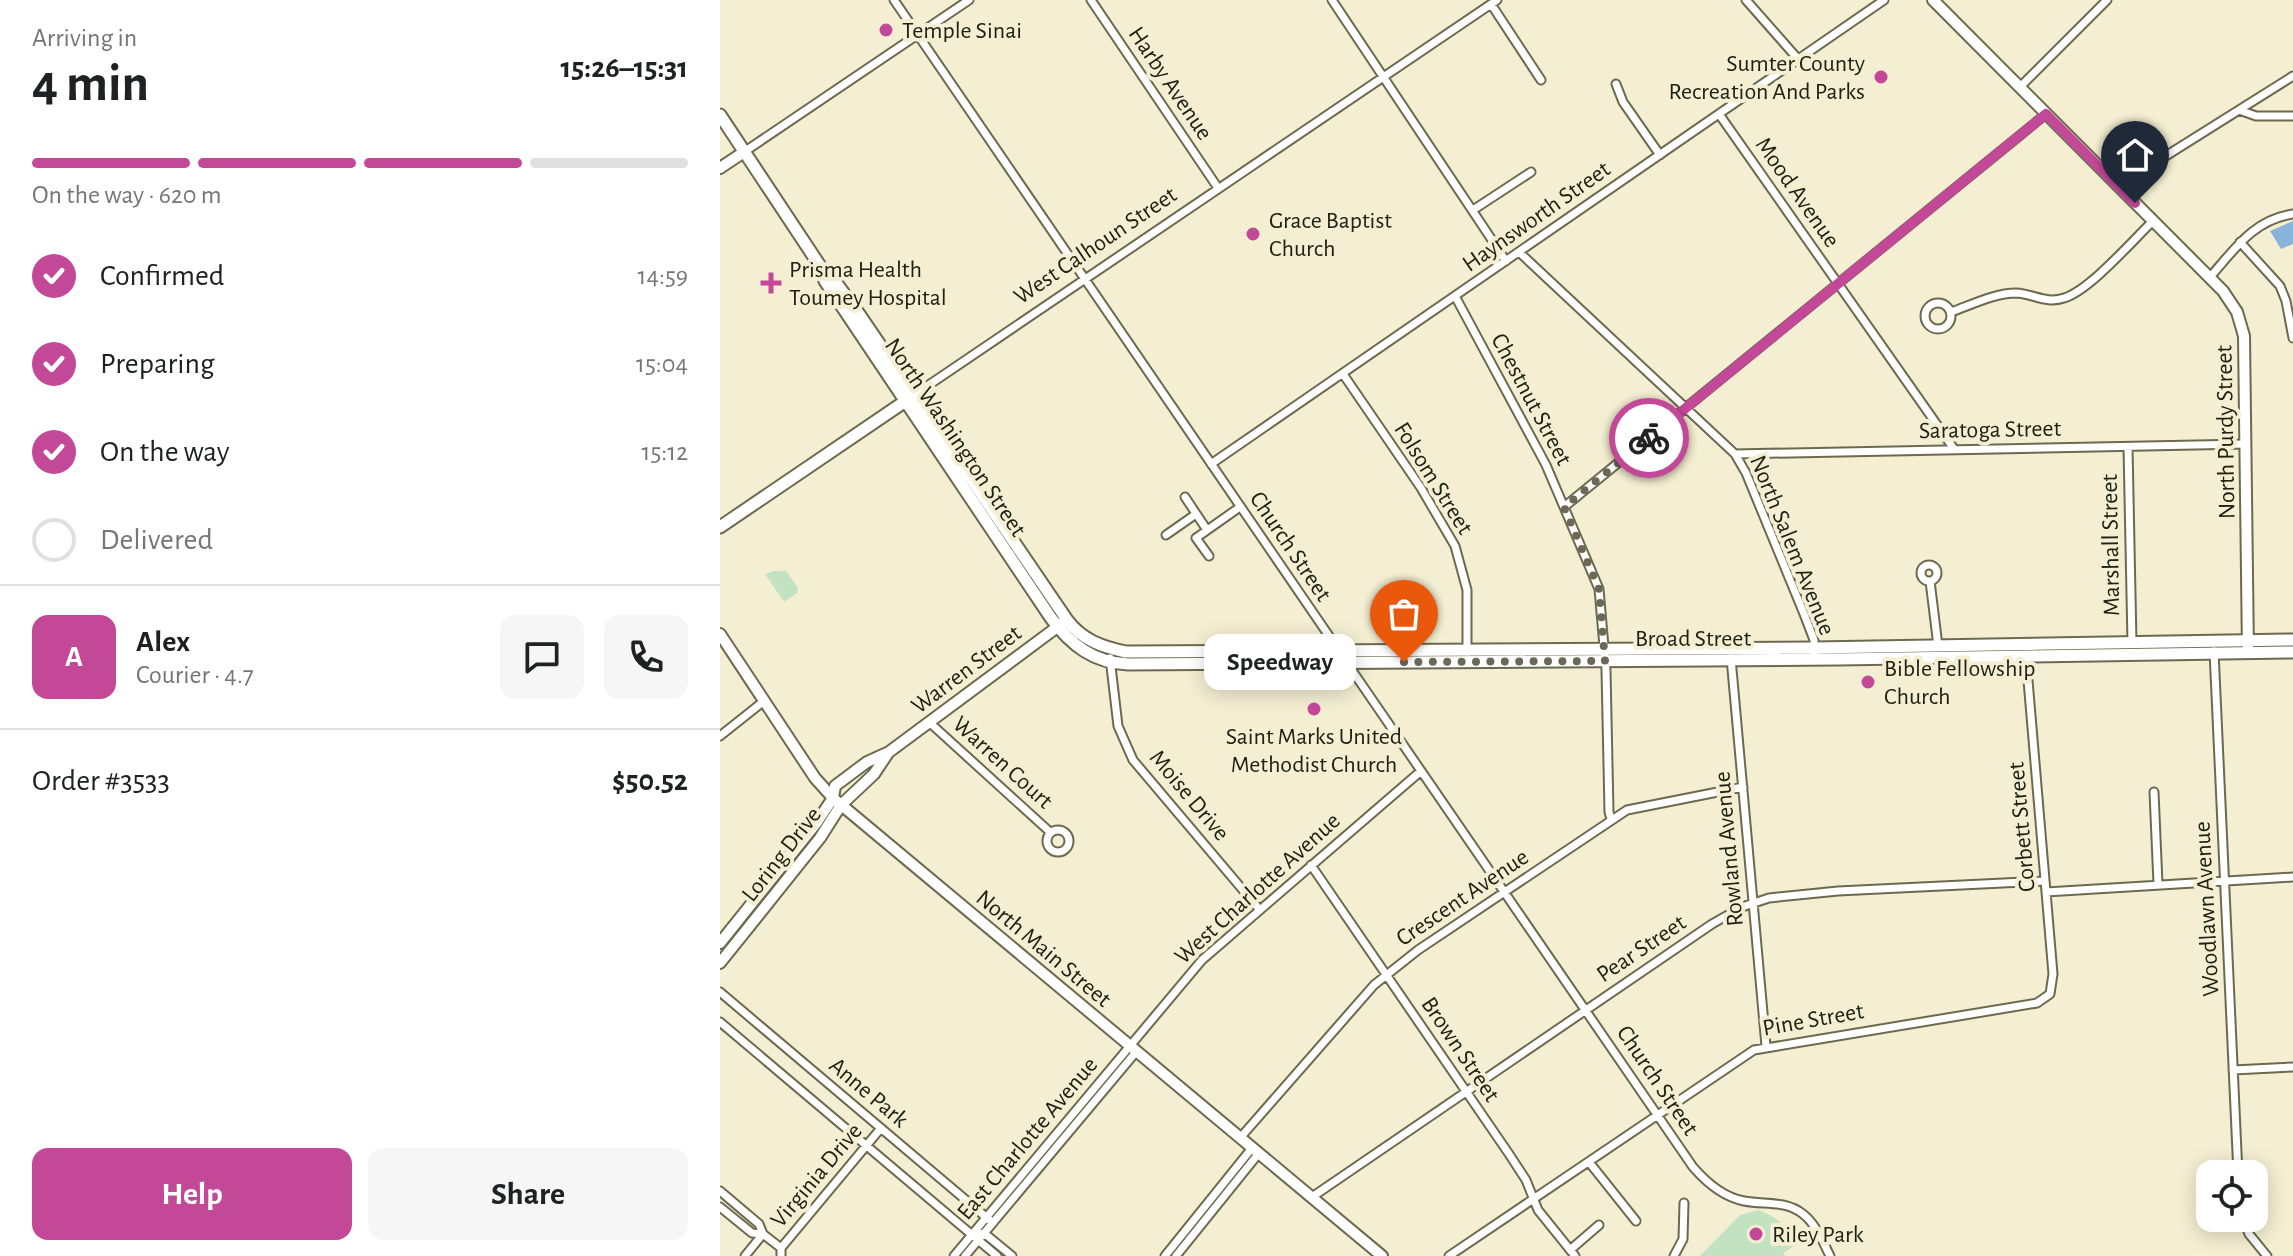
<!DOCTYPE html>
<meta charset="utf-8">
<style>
body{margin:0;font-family:"Alegreya Sans",sans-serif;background:#f6f6f6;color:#202124;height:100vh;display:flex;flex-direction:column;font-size:30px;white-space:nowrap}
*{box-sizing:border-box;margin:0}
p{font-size:26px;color:#757577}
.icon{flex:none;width:44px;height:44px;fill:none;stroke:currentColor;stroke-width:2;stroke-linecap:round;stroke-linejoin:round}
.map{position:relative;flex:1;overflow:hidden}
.details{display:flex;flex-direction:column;background:#fff;width:720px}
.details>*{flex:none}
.buttons{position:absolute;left:1476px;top:1160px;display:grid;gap:16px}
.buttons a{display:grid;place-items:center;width:72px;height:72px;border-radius:16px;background:#fff;box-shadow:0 4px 20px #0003;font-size:40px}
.pin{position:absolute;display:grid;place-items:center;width:68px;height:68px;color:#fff;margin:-82px -34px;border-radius:50% 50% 50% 0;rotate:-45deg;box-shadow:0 0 8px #0007}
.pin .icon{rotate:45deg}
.courier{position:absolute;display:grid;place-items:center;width:80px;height:80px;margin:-40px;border:6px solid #c44898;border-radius:50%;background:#fff;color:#222;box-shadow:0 2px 10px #0007}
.bubble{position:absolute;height:56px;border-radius:16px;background:#fff;box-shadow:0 4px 20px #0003;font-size:26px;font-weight:700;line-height:56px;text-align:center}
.head em{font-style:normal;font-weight:700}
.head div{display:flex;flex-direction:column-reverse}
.head{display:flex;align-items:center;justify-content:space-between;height:136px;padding:0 32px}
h1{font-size:52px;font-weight:700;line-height:60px}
.bar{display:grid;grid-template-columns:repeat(4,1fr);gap:12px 8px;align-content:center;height:96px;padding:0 32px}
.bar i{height:10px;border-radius:6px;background:#e0e0e0}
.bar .active{background:#c44898}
.bar p{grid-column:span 4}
.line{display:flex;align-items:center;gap:20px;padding:0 32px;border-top:2px solid #e0e0e0}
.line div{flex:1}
.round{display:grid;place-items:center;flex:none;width:84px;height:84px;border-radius:16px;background:#f6f6f6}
ol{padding:0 32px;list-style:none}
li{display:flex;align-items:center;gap:24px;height:88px}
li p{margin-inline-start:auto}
li .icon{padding:8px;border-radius:50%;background:#c44898;color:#fff;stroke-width:4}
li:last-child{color:#757577}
li i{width:44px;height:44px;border:4px solid #e0e0e0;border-radius:50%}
.primary-button{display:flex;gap:16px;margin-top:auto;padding:16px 32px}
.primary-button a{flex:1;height:92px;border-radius:16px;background:#c44898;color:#fff;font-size:32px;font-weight:700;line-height:92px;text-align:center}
.primary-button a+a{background:#f6f6f6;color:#202124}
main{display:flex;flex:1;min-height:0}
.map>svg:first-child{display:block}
.green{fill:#c3e2c2}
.water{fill:#88b4dc}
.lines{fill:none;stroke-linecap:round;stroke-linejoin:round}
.street-casing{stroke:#6d694f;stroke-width:11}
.secondary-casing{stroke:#6d694f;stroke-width:14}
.primary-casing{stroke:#6d694f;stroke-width:15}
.street{stroke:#fff;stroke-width:7}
.secondary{stroke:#fff;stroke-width:10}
.primary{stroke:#fff;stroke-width:11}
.done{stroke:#6c6857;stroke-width:8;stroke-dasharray:0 14.4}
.route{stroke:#c44898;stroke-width:10}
.poi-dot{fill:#c44898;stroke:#f4efd2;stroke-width:3}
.labels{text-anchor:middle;stroke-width:8;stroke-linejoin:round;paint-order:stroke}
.poi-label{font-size:24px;fill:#222015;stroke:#f4efd2;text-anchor:start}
.street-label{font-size:24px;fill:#222015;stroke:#f4efd2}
</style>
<main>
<section class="details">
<div class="head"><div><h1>4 min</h1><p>Arriving in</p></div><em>15:26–15:31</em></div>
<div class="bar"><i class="active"></i><i class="active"></i><i class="active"></i><i></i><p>On the way · 620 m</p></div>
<ol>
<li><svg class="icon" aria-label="check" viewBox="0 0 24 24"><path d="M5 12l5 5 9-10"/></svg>Confirmed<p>14:59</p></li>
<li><svg class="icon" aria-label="check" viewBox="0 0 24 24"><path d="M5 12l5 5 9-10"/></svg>Preparing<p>15:04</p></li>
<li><svg class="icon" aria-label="check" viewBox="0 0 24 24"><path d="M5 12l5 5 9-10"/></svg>On the way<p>15:12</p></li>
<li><i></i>Delivered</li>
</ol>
<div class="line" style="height:144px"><b class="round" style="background:#c44898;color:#fff">A</b><div><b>Alex</b><p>Courier · 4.7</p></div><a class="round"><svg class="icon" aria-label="chat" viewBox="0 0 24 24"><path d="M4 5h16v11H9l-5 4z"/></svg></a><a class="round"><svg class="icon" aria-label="phone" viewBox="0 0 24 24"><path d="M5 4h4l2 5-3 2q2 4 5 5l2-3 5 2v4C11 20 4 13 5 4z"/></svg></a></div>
<div class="line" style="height:104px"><div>Order #3533</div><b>$50.52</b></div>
<div class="primary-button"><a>Help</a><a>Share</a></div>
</section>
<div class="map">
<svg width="1573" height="1256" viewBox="0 0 1573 1256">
<rect width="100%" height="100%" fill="#f4efd2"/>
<path class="green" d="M53 571H66L78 588 77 593 64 602 45 574Z
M1038 1210C1058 1217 1066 1226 1077 1244L1063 1253 1065 1256H980L1020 1215Z"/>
<path class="water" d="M1573 221V244L1561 249 1550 231Z"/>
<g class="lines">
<g class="street-casing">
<path id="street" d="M174 0 620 652
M371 0 498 188
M612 0 786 261
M1026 0 1078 59
M771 4 821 80
M896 84 903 102 940 155
M1300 87 1387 0
M1519 110 1536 116H1573
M999 114 1234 449
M24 152 249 0
M1398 186 1573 76
M753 210 811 172
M1520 242 1560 286 1566 301 1573 338
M799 252 1015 454 1026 473 1084 614 1094 640V652
M1490 277C1515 249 1533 220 1573 214
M735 296 826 465 879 589 886 670 889 812 891 819
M1205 316a13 13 0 1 1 26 0a13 13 0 1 1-26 0Z
M1231 312C1251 305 1275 293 1296 293 1314 294 1326 304 1344 298 1370 290 1412 241 1433 221
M623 374 701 488 735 546 747 590V652
M194 395 777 0
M1408 447 1412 643
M1015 454 1526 444
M491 464 1164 0
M465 497 487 530
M844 507 1326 114
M446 535 476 514
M489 556 476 538 520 507
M1201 573a8 8 0 1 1 16 0a8 8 0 1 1-16 0Z
M1210 581 1218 646
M1494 651 1518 1174
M390 658 398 726 413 760 539 909
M1011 658 1046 1046
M627 663 973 1167C986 1182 1003 1197 1024 1201 1045 1205 1065 1200 1083 1214 1096 1224 1103 1242 1110 1256
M209 722 330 832
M0 736 44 701
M1434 792 1438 884
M327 841a11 11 0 1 1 22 0a11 11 0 1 1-22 0Z
M591 865 789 1154 806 1180 818 1210 855 1256
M1326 892 1573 877
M0 992 273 1223
M0 1022 277 1256
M1513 1070 1573 1067
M520 1138 654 985 698 950 907 810 1023 787
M869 1162 916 1221
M0 1191 39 1224 43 1234 61 1248V1256
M592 1197 992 924 1022 907 1049 898 1118 891 1325 881
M0 1207 32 1233 43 1234
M1523 1218 1529 1234 1547 1256
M260 1234 264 1233 292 1256
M61 1248 161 1128
M850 1250 879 1225
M25 1256 43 1234
M234 1256 482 960 701 771
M245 1256 416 1052
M445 1256 532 1148
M456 1256 539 1153
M729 1256 1034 1050 1317 1003 1330 994 1333 974 1306 657
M954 1256 963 1239 964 1203"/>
</g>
<g class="secondary-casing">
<path id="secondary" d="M1213 0 1503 291 1517 312 1524 336 1528 653
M0 168 24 152
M0 634 95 778 113 798 662 1256
M0 943 97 822 113 798 115 786 147 762 169 752 344 622
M0 963 100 838 121 805 154 774 168 753"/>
</g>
<g class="primary-casing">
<path id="primary" d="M0 115 102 269 114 280 141 317 347 620C362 640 382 647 406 652L1094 648 1573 640
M102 271 105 281 331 618C351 645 374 663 408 664L1118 659 1573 652
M0 527 190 398"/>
</g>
<use href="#street" class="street"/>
<use href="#secondary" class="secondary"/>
<use href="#primary" class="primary"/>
</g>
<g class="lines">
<path class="done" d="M684 662 885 661 879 589 844 507 929 438"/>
<path class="route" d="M929 438 1326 114 1415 203"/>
</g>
<g class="poi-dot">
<circle cx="166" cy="30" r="8"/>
<circle cx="1161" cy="77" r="8"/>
<circle cx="533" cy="234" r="8"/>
<path d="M47 271h8v8h8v8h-8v8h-8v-8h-8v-8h8z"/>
<circle cx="1148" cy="682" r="8"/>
<circle cx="594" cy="709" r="8"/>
<circle cx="1036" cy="1234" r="8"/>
</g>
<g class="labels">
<g class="poi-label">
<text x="182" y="38">Temple Sinai</text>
<text x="1145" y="71" text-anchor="end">Sumter County<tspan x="1145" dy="28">Recreation And Parks</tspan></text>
<text x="549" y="228">Grace Baptist<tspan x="549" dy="28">Church</tspan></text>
<text x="69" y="277">Prisma Health<tspan x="69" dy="28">Toumey Hospital</tspan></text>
<text x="1164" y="676">Bible Fellowship<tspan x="1164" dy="28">Church</tspan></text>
<text x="594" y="744" text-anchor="middle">Saint Marks United<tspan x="594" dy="28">Methodist Church</tspan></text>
<text x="1052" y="1242">Riley Park</text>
</g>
<g class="street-label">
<text transform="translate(451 83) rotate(56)" y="8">Harby Avenue</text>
<text transform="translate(1078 192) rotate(55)" y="8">Mood Avenue</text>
<text transform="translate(816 216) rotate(-35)" y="8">Haynsworth Street</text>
<text transform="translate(375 245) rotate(-34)" y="8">West Calhoun Street</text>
<text transform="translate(812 399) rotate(62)" y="8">Chestnut Street</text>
<text transform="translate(1270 429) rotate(-1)" y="8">Saratoga Street</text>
<text transform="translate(1505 432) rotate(-91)" y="8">North Purdy Street</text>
<text transform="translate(236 437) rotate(56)" y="8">North Washington Street</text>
<text transform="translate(714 478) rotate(58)" y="8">Folsom Street</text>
<text transform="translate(1073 545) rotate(68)" y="8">North Salem Avenue</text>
<text transform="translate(1390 545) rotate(-91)" y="8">Marshall Street</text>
<text transform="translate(571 546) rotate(56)" y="8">Church Street</text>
<text x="973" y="646">Broad Street</text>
<text transform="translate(246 669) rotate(-37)" y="8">Warren Street</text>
<text transform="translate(283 762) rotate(42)" y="8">Warren Court</text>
<text transform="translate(470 795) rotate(50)" y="8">Moise Drive</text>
<text transform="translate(1301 827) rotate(-95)" y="8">Corbett Street</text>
<text transform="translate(1008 849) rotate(-95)" y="8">Rowland Avenue</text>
<text transform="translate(61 854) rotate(-52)" y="8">Loring Drive</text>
<text transform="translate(537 888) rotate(-42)" y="8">West Charlotte Avenue</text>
<text transform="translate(742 897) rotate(-34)" y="8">Crescent Avenue</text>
<text transform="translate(1486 909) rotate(-93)" y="8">Woodlawn Avenue</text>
<text transform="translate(324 948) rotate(40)" y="8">North Main Street</text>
<text transform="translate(921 948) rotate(-34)" y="8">Pear Street</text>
<text transform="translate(1093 1019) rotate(-10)" y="8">Pine Street</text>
<text transform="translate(741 1049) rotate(56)" y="8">Brown Street</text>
<text transform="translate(938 1080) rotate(56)" y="8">Church Street</text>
<text transform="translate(149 1092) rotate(40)" y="8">Anne Park</text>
<text transform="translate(307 1138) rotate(-50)" y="8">East Charlotte Avenue</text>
<text transform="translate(96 1175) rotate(-50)" y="8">Virginia Drive</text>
</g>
</g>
</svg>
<div class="buttons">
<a><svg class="icon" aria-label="locate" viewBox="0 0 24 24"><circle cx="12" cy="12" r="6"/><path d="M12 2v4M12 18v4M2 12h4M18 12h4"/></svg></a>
</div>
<div class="pin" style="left:684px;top:662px;background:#ea580c"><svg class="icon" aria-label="bag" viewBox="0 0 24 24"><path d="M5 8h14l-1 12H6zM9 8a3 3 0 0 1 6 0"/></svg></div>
<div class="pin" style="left:1415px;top:203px;background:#1f2937"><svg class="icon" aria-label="home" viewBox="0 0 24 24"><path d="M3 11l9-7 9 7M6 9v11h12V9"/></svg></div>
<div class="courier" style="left:929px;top:438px"><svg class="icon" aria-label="bike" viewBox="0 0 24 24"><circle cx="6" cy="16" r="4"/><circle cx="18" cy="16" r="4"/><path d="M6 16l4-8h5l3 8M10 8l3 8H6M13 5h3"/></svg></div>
<div class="bubble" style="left:484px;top:634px;width:152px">Speedway</div>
</div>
</main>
